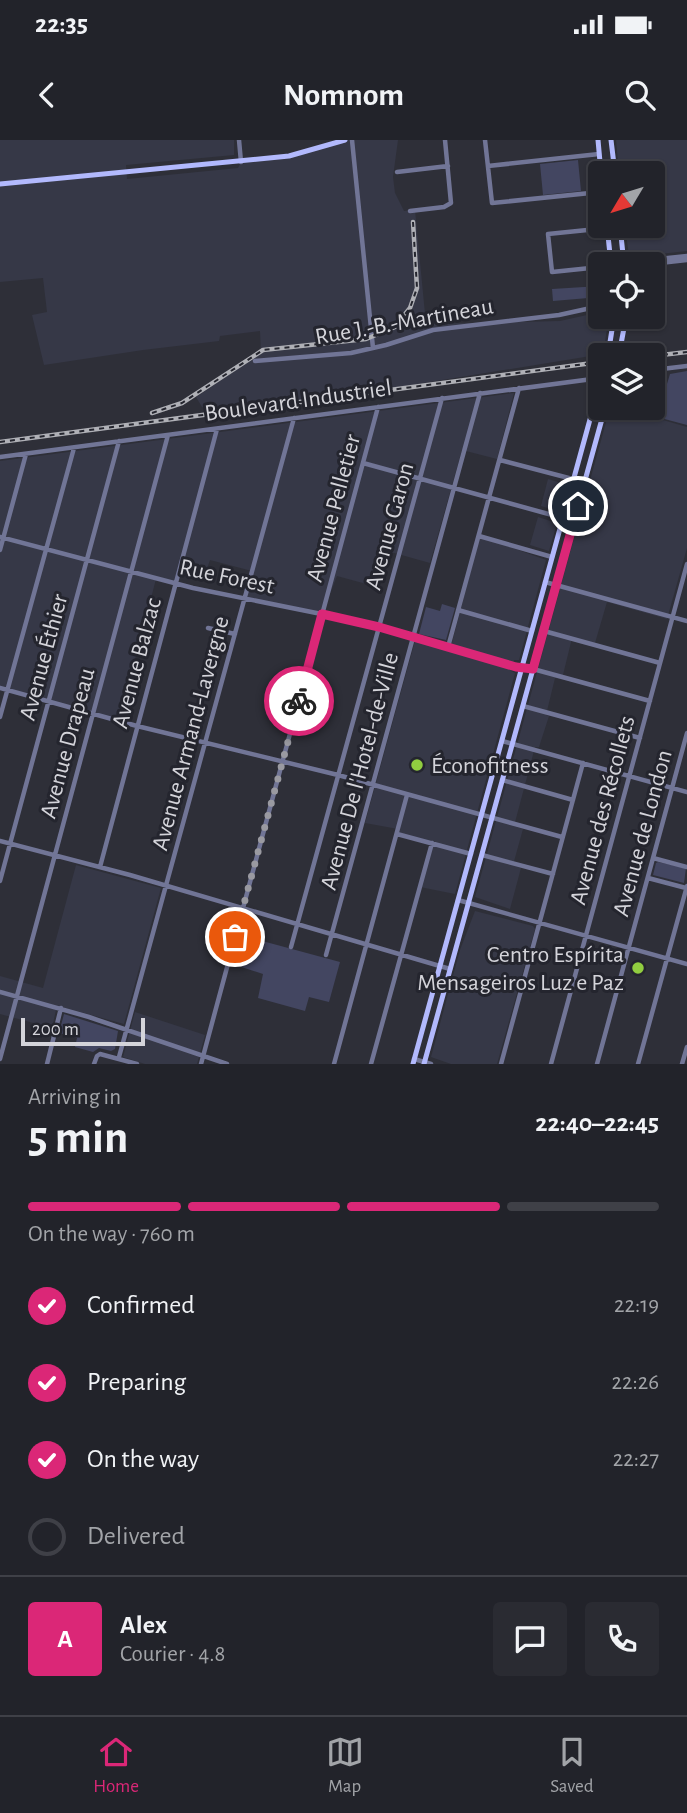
<!DOCTYPE html>
<meta charset="utf-8">
<style>
body{margin:0;font-family:"Alegreya Sans",sans-serif;background:#2a2b32;color:#f1f3f6;height:100vh;display:flex;flex-direction:column;font-size:26px;white-space:nowrap}
*{box-sizing:border-box;margin:0}
p{font-size:23px;color:#a2a4a8}
.icon{flex:none;width:38px;height:38px;fill:none;stroke:currentColor;stroke-width:2;stroke-linecap:round;stroke-linejoin:round}
.map{position:relative;height:924px;overflow:hidden}
.details{display:flex;flex-direction:column;background:#22232a;flex:1}
.details>*{flex:none}
.needle{width:46px;rotate:232deg}
.buttons{position:absolute;left:588px;top:21px;display:grid;gap:14px}
.buttons a{display:grid;place-items:center;width:77px;height:77px;border-radius:7px;background:#22232a;box-shadow:0 2px 5px #0004,0 0 0 2px #3f4047;font-size:35px}
.scale{position:absolute;left:21px;bottom:18px;width:124px;box-sizing:border-box;padding-left:7px;border:4px solid #d4d4da;border-top:0;font-size:19px;line-height:24px;white-space:nowrap;color:#d4d4da;-webkit-text-stroke:5px #24252e;paint-order:stroke}
.pin{position:absolute;display:grid;place-items:center;width:60px;height:60px;color:#fff;margin:-30px;border:4px solid #fff;border-radius:50%;box-shadow:0 2px 7px #0007}
.courier{position:absolute;display:grid;place-items:center;width:70px;height:70px;margin:-35px;border:5px solid #db2777;border-radius:50%;background:#fff;color:#222;box-shadow:0 2px 9px #0007}
.head em{font-style:normal;font-weight:600}
.head div{display:flex;flex-direction:column-reverse}
.head{display:flex;align-items:center;justify-content:space-between;height:119px;padding:0 28px}
h1{font-size:46px;font-weight:600;line-height:52px}
.bar{display:grid;grid-template-columns:repeat(4,1fr);gap:10px 7px;align-content:center;height:84px;padding:0 28px}
.bar i{height:9px;border-radius:5px;background:#3f4047}
.bar .on{background:#db2777}
.bar p{grid-column:span 4}
.line{display:flex;align-items:center;gap:18px;padding:0 28px;border-top:2px solid #3f4047}
.line div{flex:1}
.round{display:grid;place-items:center;flex:none;width:74px;height:74px;border-radius:7px;background:#2a2b32}
ol{padding:0 28px;list-style:none}
li{display:flex;align-items:center;gap:21px;height:77px}
li p{margin-inline-start:auto}
li .icon{padding:7px;border-radius:50%;background:#db2777;color:#fff;stroke-width:4}
li:last-child{color:#a2a4a8}
li i{width:38px;height:38px;border:4px solid #3f4047;border-radius:50%}
.status{display:flex;justify-content:space-between;align-items:center;height:49px;padding:0 35px;background:#22232a;direction:ltr}
.status svg{height:19px;fill:currentColor}
header{display:flex;justify-content:space-between;align-items:center;height:91px;padding:0 28px;background:#22232a;font-size:32px;font-weight:600}
.menu{display:flex;justify-content:space-around;align-items:center;height:98px;border-top:2px solid #3f4047;background:#22232a;font-size:19px;color:#a2a4a8}
.menu a{display:grid;justify-items:center;gap:4px}
.menu .on{color:#db2777}
.map>svg:first-child{display:block}
.built{fill:#363847}
.green{fill:#434661}
.lines{fill:none;stroke-linecap:round;stroke-linejoin:round}
.minor{stroke:#717596;stroke-width:4.5}
.major{stroke:#b2b9fd;stroke-width:5}
.rail-casing{stroke:#afb0b6;stroke-width:4.5}
.rail{stroke:#24252e;stroke-width:2;stroke-dasharray:5;stroke-linecap:butt}
.done{stroke:#9a9aa1;stroke-width:7;stroke-dasharray:0 12.6}
.route{stroke:#db2777;stroke-width:9}
.poi-dot{fill:#91cd40;stroke:#24252e;stroke-width:2.5}
.labels{text-anchor:middle;stroke-width:6;stroke-linejoin:round;paint-order:stroke}
.street-label{font-size:24px;fill:#d4d4da;stroke:#24252e}
.poi-label{font-size:24px;fill:#d4d4da;stroke:#24252e;text-anchor:start}
</style>
<div class="status"><b>22:35</b><svg viewBox="0 0 49 12"><path d="M0 12V9h3v3zM5 12V6h3v6zM10 12V3h3v9zM15 12V0h3v12zM26 1h20v11H26zM47 4h2v5h-2z"/></svg></div>
<header><svg class="icon" aria-label="back" viewBox="0 0 24 24"><path d="M15 5l-7 7 7 7"/></svg>Nomnom<svg class="icon" aria-label="search" viewBox="0 0 24 24"><circle cx="10" cy="10" r="6"/><path d="M15 15l6 6"/></svg></header>
<div class="map">
<svg width="687" height="924" viewBox="0 0 687 924">
<rect width="100%" height="100%" fill="#2e2f38"/>
<path class="built" d="M0 0H234V15L126 25 127 39 238 28 241 22 264 21 347 0H398L393 37 395 53 404 71 415 70 426 184 560 181 596 173H600V177H606L608 182 603 214 233 274 202 267 196 257 261 213 260 191 220 196 219 201 143 210 44 225 32 175 47 172 43 138 0 142Z
M616 0H687V111L633 117 629 116 625 86H653V33H619Z
M514 253 497 319 462 310 430 423 380 409 370 445 337 436 322 474 245 458 252 431 210 420 203 440 179 434 176 444 156 439 119 581 0 548V321Z
M610 268H632V271L687 287V408L667 479 607 462 595 503 572 498 562 539 555 538 546 575 549 576 539 607H535L514 686 523 689 513 725 521 728 510 769 475 757Z
M548 339 568 345 560 372 541 366Z
M538 377 557 383 549 411 530 405Z
M480 396 546 420 519 520H514L511 531 515 533 455 754 420 747 431 703 397 694 398 689 365 683 415 501 450 510Z
M76 725 161 748 124 884 40 861 56 870 52 888 0 874V836L43 848Z
M475 771 533 786 535 789 497 924H451L431 917 460 810Z
M135 872 205 895 197 924H145L123 917Z"/>
<path class="green" d="M578 20 581 51 543 55 540 24Z
M600 146V157L553 161 552 149Z
M687 231V285L657 277 670 234Z
M442 464 455 468 446 500 419 494 426 467 440 471Z
M658 722 686 728 684 743 653 735 656 723Z
M240 795 340 822 329 862 309 857 305 871 258 858 263 834 232 824Z
M64 874 118 891 115 909 111 911 99 908 93 912 75 907 77 898 59 893Z"/>
<g class="lines">
<path class="minor" d="M239 0 241 22
M352 0 373 208
M485 0 492 63 600 52
M488 26 599 14
M397 32 448 26
M410 71 444 67 451 63 445 0
M630 124 639 121 687 116
M651 124 687 120
M600 127 552 132 548 94 607 88
M255 221 351 213 386 205 433 190 559 175 600 166
M653 230 687 226
M0 317 600 238
M500 320 584 342
M363 323 563 378
M479 396 552 417
M0 397 193 448 351 480 517 527 533 529 650 561
M0 410 26 314
M545 442 687 481
M458 470 532 491
M208 488 235 494
M544 491 660 523
M448 507 519 248
M0 548 137 586 338 635 562 697
M523 566 640 598
M0 577 74 308
M502 601 687 652
M502 640 573 660
M397 694 471 714
M0 701 130 735 450 829
M482 715 553 734
M653 718 687 727
M100 727 217 289
M648 738 686 748
M0 741 119 301
M458 760 687 824
M291 807 442 258
M326 815 480 253
M0 852 89 877 227 924
M119 917 294 278
M0 919 168 295
M414 919 431 924
M47 924 61 868
M94 924 97 916 100 914 137 924
M201 924 378 267
M334 924 407 655
M371 924 432 703
M501 924 583 623
M551 924 687 424
M597 924 687 593
M638 924 687 746
M682 924 687 907"/>
<path class="major" d="M598 0 601 33
M611 0 615 33
M0 44 289 16 345 0
M607 86 611 124
M620 86 624 124
M608 215 614 177
M619 215 626 177
M413 924 600 243
M424 924 605 268"/>
<g class="rail-casing">
<path id="rail" d="M653 216 687 212
M152 273 182 263 263 210 366 199 395 187 410 168 417 148 413 82
M0 302 600 222"/>
</g>
<use href="#rail" class="rail"/>
</g>
<g class="lines">
<path class="done" d="M235 797 299 561"/>
<path class="route" d="M299 561 322 474 379 487 516 527 533 529 578 366"/>
</g>
<g class="poi-dot">
<circle cx="417" cy="625" r="7"/>
<circle cx="638" cy="828" r="7"/>
</g>
<g class="labels">
<g class="street-label">
<text transform="translate(404 181) rotate(-10)" y="8">Rue J.-B.-Martineau</text>
<text transform="translate(298 260) rotate(-8)" y="8">Boulevard Industriel</text>
<text transform="translate(333 368) rotate(-75)" y="8">Avenue Pelletier</text>
<text transform="translate(389 386) rotate(-75)" y="8">Avenue Garon</text>
<text transform="translate(227 436) rotate(12)" y="8">Rue Forest</text>
<text transform="translate(43 517) rotate(-75)" y="8">Avenue Éthier</text>
<text transform="translate(136 523) rotate(-75)" y="8">Avenue Balzac</text>
<text transform="translate(190 593) rotate(-75)" y="8">Avenue Armand-Lavergne</text>
<text transform="translate(67 603) rotate(-75)" y="8">Avenue Drapeau</text>
<text transform="translate(359 631) rotate(-75)" y="8">Avenue De l'Hotel-de-Ville</text>
<text transform="translate(602 670) rotate(-75)" y="8">Avenue des Récollets</text>
<text transform="translate(642 693) rotate(-75)" y="8">Avenue de London</text>
</g>
<g class="poi-label">
<text x="431" y="633">Éconofitness</text>
<text x="624" y="822" text-anchor="end">Centro Espírita<tspan x="624" dy="28">Mensageiros Luz e Paz</tspan></text>
</g>
</g>
</svg>
<div class="buttons">
<a><svg class="needle" viewBox="-14 -14 28 28"><path d="M0-13l5 13h-10z" fill="#e53935"/><path d="M0 13l5-13h-10z" fill="#a2a4a8"/></svg></a>
<a><svg class="icon" aria-label="locate" viewBox="0 0 24 24"><circle cx="12" cy="12" r="6"/><path d="M12 2v4M12 18v4M2 12h4M18 12h4"/></svg></a>
<a><svg class="icon" aria-label="layers" viewBox="0 0 24 24"><path d="M12 4l9 5-9 5-9-5zM3 14l9 5 9-5"/></svg></a>
</div>
<div class="scale">200 m</div>
<div class="pin" style="left:235px;top:797px;background:#ea580c"><svg class="icon" aria-label="bag" viewBox="0 0 24 24"><path d="M5 8h14l-1 12H6zM9 8a3 3 0 0 1 6 0"/></svg></div>
<div class="pin" style="left:578px;top:366px;background:#1f2937"><svg class="icon" aria-label="home" viewBox="0 0 24 24"><path d="M3 11l9-7 9 7M6 9v11h12V9"/></svg></div>
<div class="courier" style="left:299px;top:561px"><svg class="icon" aria-label="bike" viewBox="0 0 24 24"><circle cx="6" cy="16" r="4"/><circle cx="18" cy="16" r="4"/><path d="M6 16l4-8h5l3 8M10 8l3 8H6M13 5h3"/></svg></div>
</div>
<section class="details">
<div class="head"><div><h1>5 min</h1><p>Arriving in</p></div><em>22:40–22:45</em></div>
<div class="bar"><i class="on"></i><i class="on"></i><i class="on"></i><i></i><p>On the way · 760 m</p></div>
<ol>
<li><svg class="icon" aria-label="check" viewBox="0 0 24 24"><path d="M5 12l5 5 9-10"/></svg>Confirmed<p>22:19</p></li>
<li><svg class="icon" aria-label="check" viewBox="0 0 24 24"><path d="M5 12l5 5 9-10"/></svg>Preparing<p>22:26</p></li>
<li><svg class="icon" aria-label="check" viewBox="0 0 24 24"><path d="M5 12l5 5 9-10"/></svg>On the way<p>22:27</p></li>
<li><i></i>Delivered</li>
</ol>
<div class="line" style="height:126px"><b class="round" style="background:#db2777;color:#fff">A</b><div><b>Alex</b><p>Courier · 4.8</p></div><a class="round"><svg class="icon" aria-label="chat" viewBox="0 0 24 24"><path d="M4 5h16v11H9l-5 4z"/></svg></a><a class="round"><svg class="icon" aria-label="phone" viewBox="0 0 24 24"><path d="M5 4h4l2 5-3 2q2 4 5 5l2-3 5 2v4C11 20 4 13 5 4z"/></svg></a></div>
</section>
<nav class="menu">
<a class="on"><svg class="icon" aria-label="home" viewBox="0 0 24 24"><path d="M3 11l9-7 9 7M6 9v11h12V9"/></svg>Home</a>
<a><svg class="icon" aria-label="map" viewBox="0 0 24 24"><path d="M3 6l6-2 6 2 6-2v14l-6 2-6-2-6 2zM9 4v14M15 6v14"/></svg>Map</a>
<a><svg class="icon" aria-label="saved" viewBox="0 0 24 24"><path d="M7 4h10v16l-5-4-5 4z"/></svg>Saved</a>
</nav>
